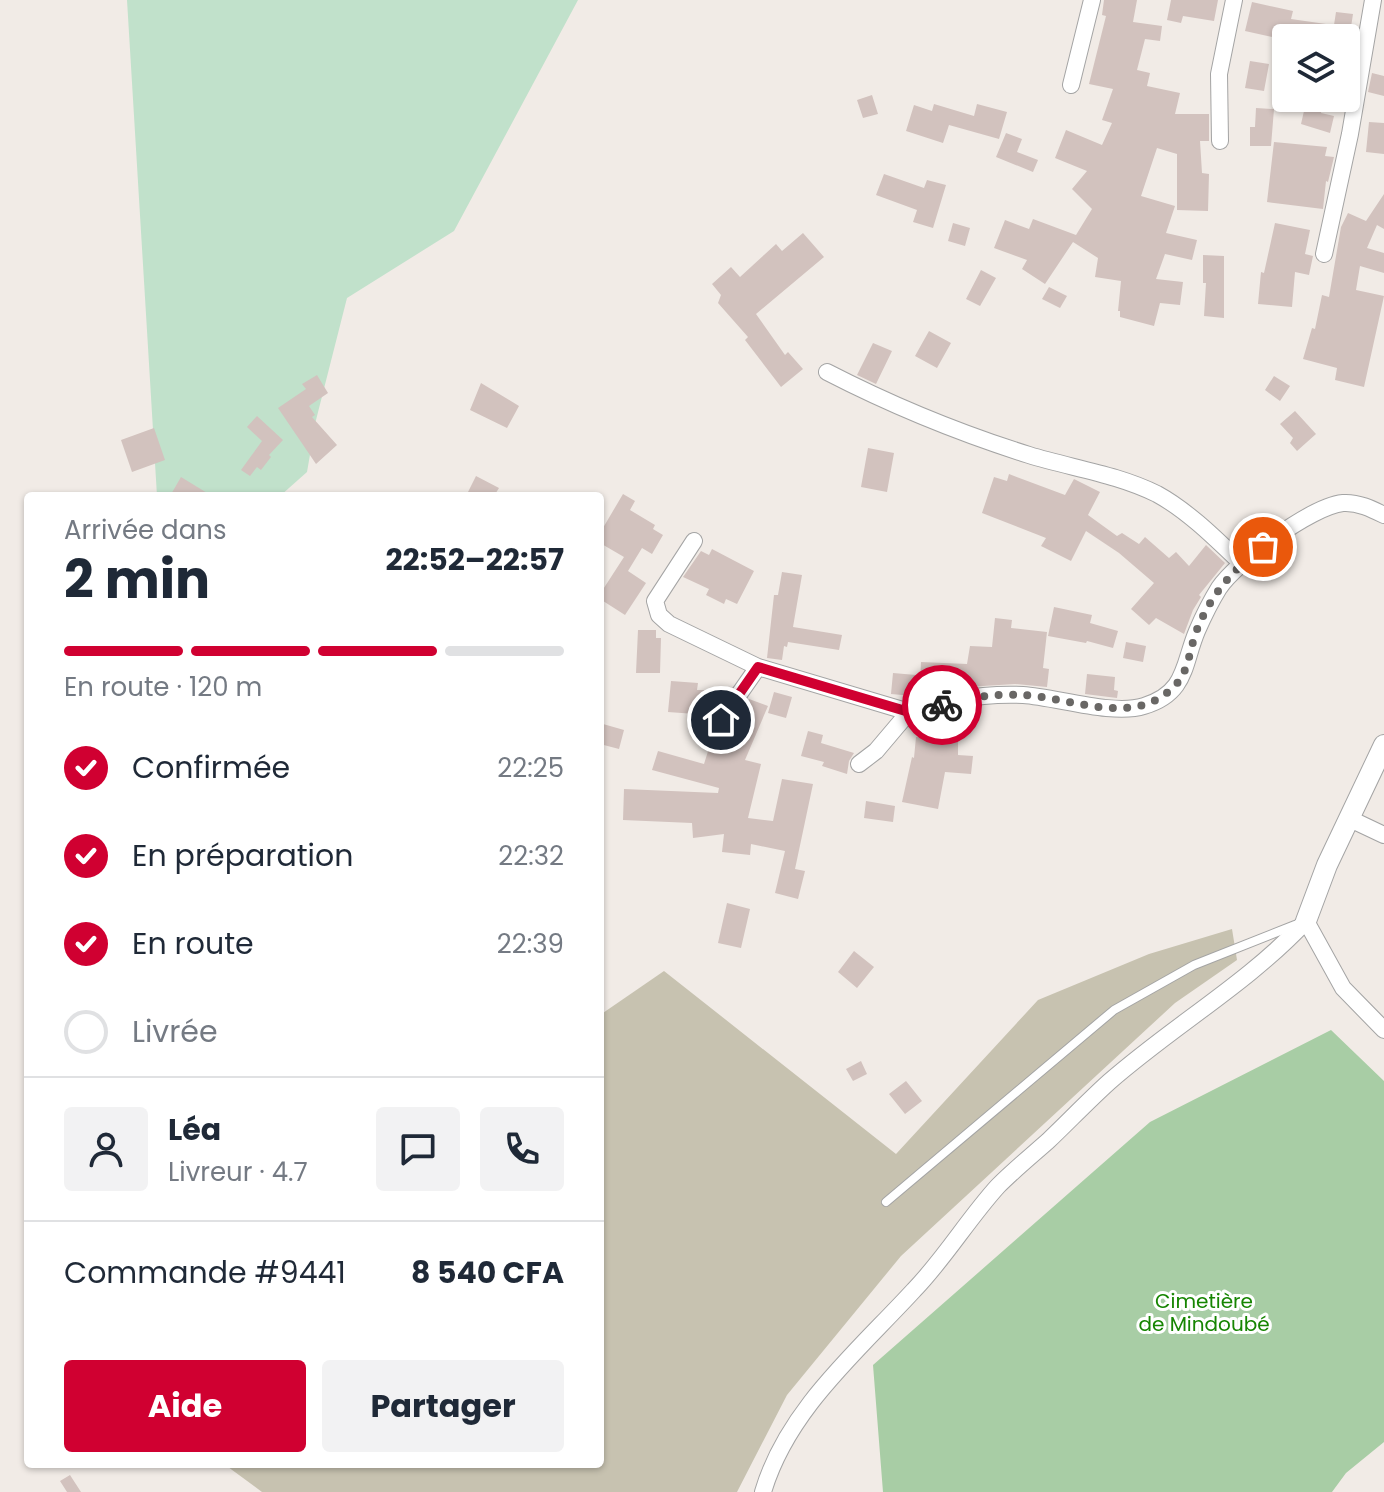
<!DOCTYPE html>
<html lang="fr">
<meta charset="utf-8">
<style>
body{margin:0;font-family:Poppins,sans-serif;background:#f2f2f3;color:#1f2937;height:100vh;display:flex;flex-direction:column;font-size:30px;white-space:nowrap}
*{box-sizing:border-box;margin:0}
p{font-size:26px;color:#747a83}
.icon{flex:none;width:44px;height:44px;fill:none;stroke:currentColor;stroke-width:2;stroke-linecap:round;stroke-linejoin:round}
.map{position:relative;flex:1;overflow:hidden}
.side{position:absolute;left:24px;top:492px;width:580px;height:976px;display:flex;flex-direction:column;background:#fff;border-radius:8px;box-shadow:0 2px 6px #0004}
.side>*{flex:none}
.fabs{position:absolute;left:1272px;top:24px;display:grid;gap:16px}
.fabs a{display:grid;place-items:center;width:88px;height:88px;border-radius:8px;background:#fff;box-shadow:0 2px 6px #0004;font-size:40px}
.pin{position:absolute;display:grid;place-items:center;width:68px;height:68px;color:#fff;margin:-34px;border:4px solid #fff;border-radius:50%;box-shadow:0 2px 8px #0007}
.courier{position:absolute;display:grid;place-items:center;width:80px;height:80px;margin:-40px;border:6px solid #d00031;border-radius:50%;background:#fff;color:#222;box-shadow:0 2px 10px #0007}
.overview em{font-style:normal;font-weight:700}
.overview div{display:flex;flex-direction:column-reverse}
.overview{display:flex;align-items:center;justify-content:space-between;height:136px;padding:0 40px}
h1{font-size:52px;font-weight:700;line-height:60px}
.bar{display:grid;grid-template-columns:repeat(4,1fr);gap:12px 8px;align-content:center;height:96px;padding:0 40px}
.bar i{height:10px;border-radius:6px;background:#e0e1e3}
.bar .on{background:#d00031}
.bar p{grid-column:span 4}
.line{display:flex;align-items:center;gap:20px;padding:0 40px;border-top:2px solid #e0e1e3}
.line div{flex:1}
.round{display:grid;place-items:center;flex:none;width:84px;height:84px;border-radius:8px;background:#f2f2f3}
ol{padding:0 40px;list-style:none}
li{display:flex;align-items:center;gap:24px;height:88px}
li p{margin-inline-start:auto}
li .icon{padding:8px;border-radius:50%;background:#d00031;color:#fff;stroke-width:4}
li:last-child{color:#747a83}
li i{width:44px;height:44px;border:4px solid #e0e1e3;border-radius:50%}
.cta{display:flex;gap:16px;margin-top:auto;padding:16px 40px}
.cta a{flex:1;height:92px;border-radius:8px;background:#d00031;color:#fff;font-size:32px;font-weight:700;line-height:92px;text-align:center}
.cta a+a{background:#f2f2f3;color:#1f2937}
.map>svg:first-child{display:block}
.construction{fill:#c7c2b0}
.wetland{fill:#c1e1cb}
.cemetery{fill:#a8cda5}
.building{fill:#d2c2be}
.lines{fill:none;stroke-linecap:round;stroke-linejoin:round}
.service-casing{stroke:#a4a4a4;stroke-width:10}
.minor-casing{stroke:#a4a4a4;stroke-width:18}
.tertiary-casing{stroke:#a4a4a4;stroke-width:22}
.service{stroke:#fff;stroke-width:8}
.minor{stroke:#fff;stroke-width:16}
.tertiary{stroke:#fff;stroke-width:20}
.done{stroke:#696765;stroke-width:8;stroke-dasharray:0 14.4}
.route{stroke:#d00031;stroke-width:10}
.labels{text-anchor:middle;stroke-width:6;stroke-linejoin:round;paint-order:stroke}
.park-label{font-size:20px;fill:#168502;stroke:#fff}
</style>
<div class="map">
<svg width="1384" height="1492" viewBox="0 0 1384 1492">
<rect width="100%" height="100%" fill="#f1ebe6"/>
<path class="construction" d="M1232 929 1237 960 1175 1003 901 1256 787 1395 737 1492H262L224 1464H600V1015L664 971 896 1154 1038 1000 1149 954Z"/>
<path class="wetland" d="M127 0H578L454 231 347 298 316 420 307 472 280 496H157Z"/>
<path class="cemetery" d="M1331 1030 1384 1081V1442L1346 1473 1332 1492H883L873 1365 1150 1122Z"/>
<path class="building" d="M1104 0H1137L1133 22 1162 26 1160 41 1145 39 1137 70 1150 73 1147 86 1180 93 1175 114H1209V141H1200L1202 173 1209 174 1208 211 1177 210V154L1157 148 1141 196 1175 206 1166 233 1197 240 1192 260 1165 254 1156 279 1183 282 1180 305 1160 303 1154 326 1120 317V311H1118L1121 281 1095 277 1098 258 1073 242 1045 284 1022 269 1027 260 994 248 1005 220 1029 229 1033 219 1076 235 1092 209 1072 189 1087 171 1055 158 1066 130 1102 145 1112 123 1102 120 1113 89 1089 84 1106 16 1102 15Z
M1171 0H1218L1214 21 1183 16 1181 23 1167 20Z
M1252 2 1293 11 1291 19 1340 26 1338 38H1286V40L1245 31Z
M1336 12 1353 14 1351 27 1334 25Z
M1250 61 1269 64 1264 91 1245 88Z
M1372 73 1384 76V96L1368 92Z
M872 95 878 114 863 118 857 100Z
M1307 98 1324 101 1321 113 1334 116 1330 133 1301 124Z
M934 104 974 116 977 104 1007 112 999 139 949 125 943 143 906 131 914 105 932 111Z
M1256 108 1274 109 1271 146H1250V127H1255Z
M1369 122 1384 123V154L1366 152Z
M1006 133 1022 139 1017 152 1038 160 1033 172 996 157Z
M1274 142 1327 147 1325 156 1334 157 1328 182 1326 181 1323 209 1267 202Z
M884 174 924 188 927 180 946 185 933 228 913 222 917 210 876 195Z
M1384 194V229L1377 225 1367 248 1384 253V273L1360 266 1356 290 1384 296 1364 387 1335 380 1337 368 1303 359 1312 328 1315 329 1322 295 1329 297 1341 227 1348 213 1366 221Z
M953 223 970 228 965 246 948 241Z
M1275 223 1310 230 1305 254 1313 256 1309 275 1295 272 1292 307 1258 304 1261 272 1264 273Z
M803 233 824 257 756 314 785 355 788 352 803 369 781 387 745 340 748 337 718 303 721 295 712 284 731 267 740 277 776 244 782 251Z
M1203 255 1224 256V318L1204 316 1206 283H1203Z
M981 270 996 278 980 306 966 299Z
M1049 287 1067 296 1060 308 1042 299Z
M929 331 951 343 937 368 915 356Z
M873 343 892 351 876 384 857 375Z
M317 375 328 393 309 406 315 415 312 417 337 445 316 464 278 408 306 389 302 384Z
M1274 376 1290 386 1280 401 1265 390Z
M481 383 519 406 507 428 470 410Z
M1295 411 1316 434 1297 451 1290 443 1293 438 1280 424Z
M257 416 283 440 269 455 271 457 261 470 257 467 250 476 241 470 262 441 247 427Z
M154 428 165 460 132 472 121 440Z
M868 448 894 453 887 492 861 487Z
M1009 474 1065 495 1074 479 1100 492 1088 515 1117 536 1122 533 1139 544 1145 537 1169 558 1176 552 1189 566 1206 545 1225 563 1199 595 1201 597 1193 610 1184 634 1156 618 1149 625 1131 609 1154 583 1119 553 1086 531 1071 561 1041 546 1046 538 982 513 994 477 1007 481Z
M476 476 499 488 494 496H466Z
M181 477 212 496H170Z
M623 494 635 501 630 510 655 525 653 529 663 535 652 554 642 548 628 571 646 583 625 615 600 599V594L624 557 600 543V533Z
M712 549 754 571 737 604 726 599 724 604 706 595 709 589 683 577 701 551 709 555Z
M782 572 802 575 793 627 842 635 839 650 788 642 787 647 784 646 782 660 767 658 774 595H778Z
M1054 607 1092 615 1090 623 1118 631 1113 648 1087 641 1086 643 1048 636Z
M995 618 1012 620 1011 628 1047 632 1043 668 1049 669 1047 687 1015 684 967 687 920 684 921 662 967 664 970 646 992 647Z
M638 630H656V638H661L660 673H636Z
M1126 642 1146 646 1143 662 1123 658Z
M893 673 916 675 914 696 891 694Z
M1087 674 1115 677 1114 690 1118 691 1117 698 1085 694Z
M671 681 698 683 697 690H704L702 704H696L695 714 668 712Z
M774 692 792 697 786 718 768 713Z
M749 699 768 706 745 760 761 764 748 818 773 821 782 779 813 784 795 869 805 871 798 899 775 893 785 851 751 844 750 855 722 852 724 834 693 838 692 823 623 820 624 789 718 793 719 788 652 770 658 751 704 764 709 748 723 752Z
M948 715 958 716V755L973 756 971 774 945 772 938 809 902 802 912 757 914 758 916 737 947 740Z
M603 724 624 730 619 749 600 744Z
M808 731 823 735 821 743 854 753 849 761 847 774 822 766 824 762 801 756Z
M866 801 895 806 893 822 864 818Z
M727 903 750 909 741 948 718 943Z
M854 951 874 967 857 988 838 972Z
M861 1061 867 1074 853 1081 846 1069Z
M906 1081 922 1101 905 1114 889 1094Z
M70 1475 81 1492H67L60 1481Z"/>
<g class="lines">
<g class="service-casing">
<path id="service" d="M886 1202 1114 1010 1194 965 1295 925"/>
</g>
<g class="minor-casing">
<path id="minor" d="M1071 85 1092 0
M1220 141 1219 74 1234 0
M1324 254 1350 134 1373 0
M827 372C893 406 959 433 1029 455 1071 468 1117 474 1157 494 1188 511 1216 539 1241 563
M694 541 655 601 659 615 669 624 758 667 909 712C926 710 940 704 956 700 977 696 1001 694 1023 695 1056 697 1113 716 1144 706 1187 693 1183 664 1197 631 1203 617 1211 601 1219 588 1236 562 1312 506 1343 503 1358 502 1372 509 1384 515
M721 720 758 667
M859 764 876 751 909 712
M1348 818 1384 835
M763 1492C787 1410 858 1351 914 1290 945 1258 968 1219 998 1186 1014 1170 1031 1156 1048 1141 1068 1122 1088 1101 1109 1082 1174 1025 1247 984 1306 921L1343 988 1384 1030"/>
</g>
<g class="tertiary-casing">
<path id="tertiary" d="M1306 921 1327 865 1384 745"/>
</g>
<use href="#service" class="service"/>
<use href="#minor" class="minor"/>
<use href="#tertiary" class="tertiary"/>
</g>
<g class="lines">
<path class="done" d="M942 705C966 697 995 694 1020 695 1068 696 1126 726 1168 692 1189 676 1188 655 1196 632 1210 596 1232 570 1263 547"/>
<path class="route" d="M721 720 758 667 909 712 942 705"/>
</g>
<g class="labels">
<g class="park-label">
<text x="1204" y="1308">Cimetière<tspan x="1204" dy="23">de Mindoubé</tspan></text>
</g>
</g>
</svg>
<div class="fabs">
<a><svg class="icon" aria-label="layers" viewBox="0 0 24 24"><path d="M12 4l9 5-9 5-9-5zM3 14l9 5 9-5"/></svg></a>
</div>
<div class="pin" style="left:1263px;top:547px;background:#ea580c"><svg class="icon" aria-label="bag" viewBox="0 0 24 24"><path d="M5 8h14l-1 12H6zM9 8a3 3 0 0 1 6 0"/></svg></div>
<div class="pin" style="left:721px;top:720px;background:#1f2937"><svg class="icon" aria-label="home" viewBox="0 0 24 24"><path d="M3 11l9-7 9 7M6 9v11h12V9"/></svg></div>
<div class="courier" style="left:942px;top:705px"><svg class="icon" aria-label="bike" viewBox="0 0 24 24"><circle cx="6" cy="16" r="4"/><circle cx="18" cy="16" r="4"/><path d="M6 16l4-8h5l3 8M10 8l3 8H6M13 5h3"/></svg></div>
<section class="side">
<div class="overview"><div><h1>2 min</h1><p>Arrivée dans</p></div><em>22:52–22:57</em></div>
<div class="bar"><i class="on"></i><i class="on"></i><i class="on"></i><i></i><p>En route · 120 m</p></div>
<ol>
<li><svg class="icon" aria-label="check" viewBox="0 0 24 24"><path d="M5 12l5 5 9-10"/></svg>Confirmée<p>22:25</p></li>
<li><svg class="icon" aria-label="check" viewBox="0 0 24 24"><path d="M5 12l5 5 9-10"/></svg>En préparation<p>22:32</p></li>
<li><svg class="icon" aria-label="check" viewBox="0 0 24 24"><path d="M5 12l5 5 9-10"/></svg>En route<p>22:39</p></li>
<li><i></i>Livrée</li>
</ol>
<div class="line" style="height:144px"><a class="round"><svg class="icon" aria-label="person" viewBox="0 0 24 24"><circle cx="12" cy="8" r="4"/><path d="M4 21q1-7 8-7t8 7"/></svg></a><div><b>Léa</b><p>Livreur · 4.7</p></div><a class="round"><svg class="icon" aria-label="chat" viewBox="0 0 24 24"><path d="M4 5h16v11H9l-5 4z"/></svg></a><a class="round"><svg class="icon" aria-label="phone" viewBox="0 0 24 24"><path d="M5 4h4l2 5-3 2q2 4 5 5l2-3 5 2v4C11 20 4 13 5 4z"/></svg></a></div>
<div class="line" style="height:104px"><div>Commande #9441</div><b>8 540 CFA</b></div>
<div class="cta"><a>Aide</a><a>Partager</a></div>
</section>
</div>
